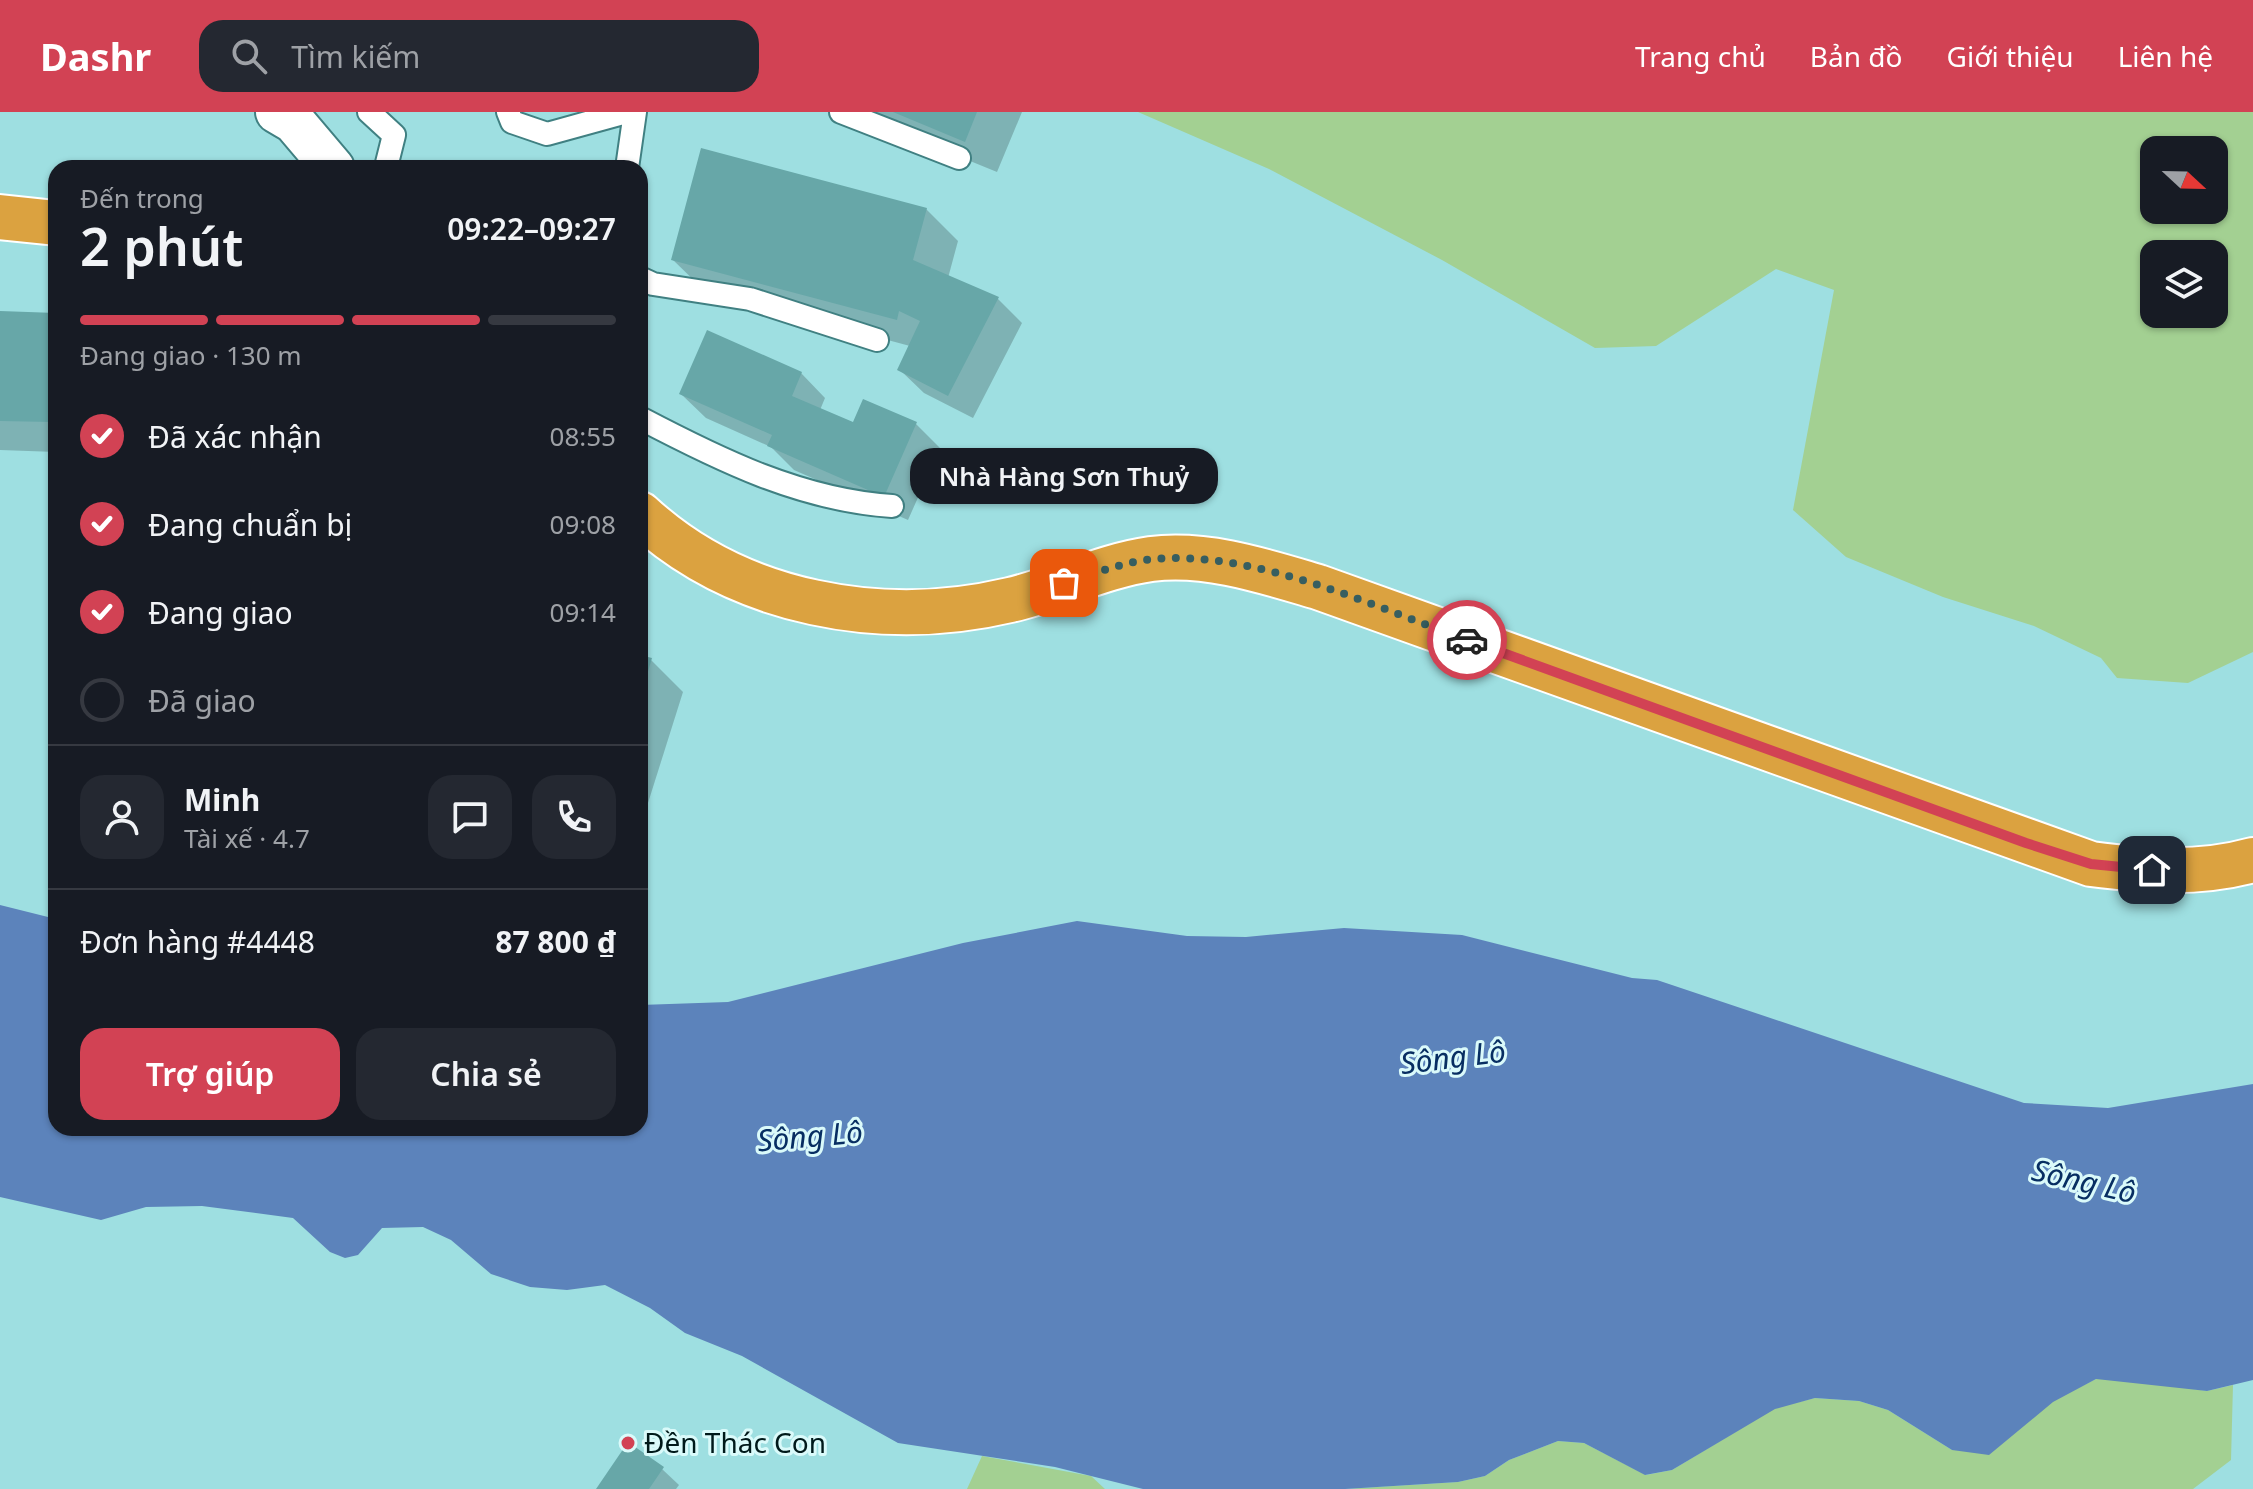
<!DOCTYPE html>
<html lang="vi">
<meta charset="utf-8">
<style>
body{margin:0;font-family:"Noto Sans",sans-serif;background:#242831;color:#f1f3f6;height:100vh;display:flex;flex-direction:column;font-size:30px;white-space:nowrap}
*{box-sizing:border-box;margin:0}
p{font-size:26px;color:#9ea1a6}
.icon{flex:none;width:44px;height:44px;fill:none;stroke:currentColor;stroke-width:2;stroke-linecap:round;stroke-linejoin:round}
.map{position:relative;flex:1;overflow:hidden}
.side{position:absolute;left:48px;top:48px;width:600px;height:976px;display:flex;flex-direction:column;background:#171b24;border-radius:24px;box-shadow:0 2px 6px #0004}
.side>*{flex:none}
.needle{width:52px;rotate:112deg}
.controls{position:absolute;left:2140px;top:24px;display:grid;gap:16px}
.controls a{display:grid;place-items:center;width:88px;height:88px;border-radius:16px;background:#171b24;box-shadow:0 2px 6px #0004;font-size:40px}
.pin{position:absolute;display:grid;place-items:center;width:68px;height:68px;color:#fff;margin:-34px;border-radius:16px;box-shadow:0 4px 12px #0006}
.courier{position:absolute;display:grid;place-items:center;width:80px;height:80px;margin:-40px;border:6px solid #d24254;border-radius:50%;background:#fff;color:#222;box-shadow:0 2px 10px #0007}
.bubble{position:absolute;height:56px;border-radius:24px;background:#171b24;box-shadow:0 2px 6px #0004;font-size:26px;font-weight:600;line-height:56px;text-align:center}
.overview em{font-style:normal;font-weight:600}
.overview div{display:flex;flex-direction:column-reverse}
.overview{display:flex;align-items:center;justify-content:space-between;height:136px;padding:0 32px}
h1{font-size:52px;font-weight:600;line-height:60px}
.bar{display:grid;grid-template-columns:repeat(4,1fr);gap:12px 8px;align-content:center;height:96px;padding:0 32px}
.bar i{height:10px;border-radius:6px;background:#363941}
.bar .on{background:#d24254}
.bar p{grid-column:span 4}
.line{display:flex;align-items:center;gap:20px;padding:0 32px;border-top:2px solid #363941}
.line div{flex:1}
.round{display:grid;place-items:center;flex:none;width:84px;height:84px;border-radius:24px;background:#242831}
ol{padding:0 32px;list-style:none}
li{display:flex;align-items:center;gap:24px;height:88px}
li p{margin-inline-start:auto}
li .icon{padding:8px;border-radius:50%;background:#d24254;color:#fff;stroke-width:4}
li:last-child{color:#9ea1a6}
li i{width:44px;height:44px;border:4px solid #363941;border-radius:50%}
.primary-button{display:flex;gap:16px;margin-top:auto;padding:16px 32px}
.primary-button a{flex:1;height:92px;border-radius:24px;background:#d24254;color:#fff;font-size:32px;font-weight:600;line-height:92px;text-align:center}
.primary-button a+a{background:#242831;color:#f1f3f6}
header{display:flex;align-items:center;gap:48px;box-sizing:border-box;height:112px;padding:0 40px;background:#d24254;color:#fff}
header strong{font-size:38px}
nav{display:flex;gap:44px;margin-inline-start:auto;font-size:28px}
.search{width:560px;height:72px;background:#242831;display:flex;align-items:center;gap:20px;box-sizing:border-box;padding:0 28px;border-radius:24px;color:#9ea1a6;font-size:30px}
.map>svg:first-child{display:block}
.green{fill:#a3d092;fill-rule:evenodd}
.water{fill:#5c83bb}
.shadow{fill:#0003}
.building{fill:#67a7a8}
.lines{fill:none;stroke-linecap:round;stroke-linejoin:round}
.lane-casing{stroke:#408082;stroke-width:26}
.street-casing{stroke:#408082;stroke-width:46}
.highway-casing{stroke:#fff;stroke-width:48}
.lane{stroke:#fff;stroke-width:22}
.street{stroke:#fff;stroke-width:42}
.highway{stroke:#dba240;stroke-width:44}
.done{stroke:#375e60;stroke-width:8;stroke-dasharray:0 14.4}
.route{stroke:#d24254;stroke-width:10}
.poi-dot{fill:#d24254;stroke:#dafafa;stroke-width:3}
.labels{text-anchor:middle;stroke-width:6;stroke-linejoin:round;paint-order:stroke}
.poi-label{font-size:28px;fill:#00191a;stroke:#dafafa;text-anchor:start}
.water-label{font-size:30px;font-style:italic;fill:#072e62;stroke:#dafafa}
</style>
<header>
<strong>Dashr</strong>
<div class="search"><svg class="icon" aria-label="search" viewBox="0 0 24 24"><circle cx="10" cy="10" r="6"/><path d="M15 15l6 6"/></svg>Tìm kiếm</div>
<nav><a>Trang chủ</a><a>Bản đồ</a><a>Giới thiệu</a><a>Liên hệ</a></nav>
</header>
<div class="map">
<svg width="2253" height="1377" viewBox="0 0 2253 1377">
<rect width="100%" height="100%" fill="#9edfe1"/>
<path class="green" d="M1138 0H2253V540L2188 571 2117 566 2101 546 2034 514 1943 485 1846 445 1793 398 1834 178 1776 157 1656 234 1595 236 1442 148 1269 57ZM2154 38H2214V98H2154ZM2154 142H2214V202H2154Z
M2120 1266 2207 1279 2233 1273 2231 1348 2193 1377H1345L1458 1370 1485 1364 1509 1348 1558 1329 1584 1331 1646 1363 1672 1358 1775 1296 1815 1286 1859 1289 1888 1298 1952 1338 2096 1267Z
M982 1344 1091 1364 1105 1377H967Z"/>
<path class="water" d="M0 793 56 807V1016H640V893L728 890 963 831 1077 809 1187 824 1246 825 1344 816 1462 823 1632 866 1657 868 2024 991 2108 996 2253 972V1268L2207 1279 2096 1267 2053 1290 1989 1343 1952 1338 1888 1298 1859 1289 1815 1286 1775 1297 1672 1358 1645 1363 1584 1331 1558 1329 1509 1348 1485 1364 1458 1370 1345 1377H1143L1055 1355 898 1331 742 1244 685 1221 650 1196 605 1173 567 1178 530 1175 491 1162 451 1128 423 1115 382 1116 358 1143 345 1146 330 1140 293 1106 202 1094 146 1095 101 1108 0 1085Z"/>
<path class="shadow" d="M850 0H1022L997 60Z
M926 97 958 129 948 166 998 187 1022 211 973 306 924 281 899 257 910 234 705 179 673 148Z
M0 201 56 203V340L0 338Z
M801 261 825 286 820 298 854 313 916 312 940 336 908 408 794 358 771 335 706 306 681 282Z
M640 545 651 548 683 580 648 691 640 688Z
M662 1357 679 1373 676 1377H598Z"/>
<path class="building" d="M893 0H977L965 30Z
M701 36 927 96 913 148 999 185 948 284 897 258 920 209 899 199 897 208 671 148Z
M0 199 56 201 52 310 0 309Z
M707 218 802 260 792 284 853 310 863 287 917 310 884 385 767 334 772 323 679 282Z
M640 543 652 546 641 583H640Z
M628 1330 664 1355 649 1377H596Z"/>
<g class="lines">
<g class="lane-casing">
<path id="lane" d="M369 0 394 23 387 51
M508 0 512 10 547 22 627 0
M841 0 959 46
M627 56 635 0
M640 166 653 172 750 187 877 228
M640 306C720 348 801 388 892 394"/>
</g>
<g class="street-casing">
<path id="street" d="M277 0 294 10 333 56"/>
</g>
<g class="highway-casing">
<path id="highway" d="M0 105 56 111
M640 402C738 493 883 518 1010 488 1058 477 1102 454 1151 447 1207 440 1264 459 1318 475L2091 752C2146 759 2199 763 2253 748"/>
</g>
<use href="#lane" class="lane"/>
<use href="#street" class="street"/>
<use href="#highway" class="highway"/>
</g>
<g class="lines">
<path class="done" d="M1064 471C1093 462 1123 450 1153 447 1256 438 1372 494 1467 528"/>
<path class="route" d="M1467 528 2026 731 2091 752 2152 758"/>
</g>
<circle class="poi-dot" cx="628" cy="1331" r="8"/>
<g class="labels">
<g class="poi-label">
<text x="644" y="1341">Đền Thác Con</text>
</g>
<g class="water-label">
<text transform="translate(1453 946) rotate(-7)" y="10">Sông Lô</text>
<text transform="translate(810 1025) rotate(-5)" y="10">Sông Lô</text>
<text transform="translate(2084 1070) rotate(13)" y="10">Sông Lô</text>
</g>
</g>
</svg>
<div class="controls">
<a><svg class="needle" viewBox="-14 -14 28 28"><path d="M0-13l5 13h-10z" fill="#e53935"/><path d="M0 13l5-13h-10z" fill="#9ea1a6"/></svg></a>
<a><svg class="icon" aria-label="layers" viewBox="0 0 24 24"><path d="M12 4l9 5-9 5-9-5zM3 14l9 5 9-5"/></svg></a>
</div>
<div class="pin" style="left:1064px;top:471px;background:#ea580c"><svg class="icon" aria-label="bag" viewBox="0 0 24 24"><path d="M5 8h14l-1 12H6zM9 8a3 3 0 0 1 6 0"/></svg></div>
<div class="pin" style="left:2152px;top:758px;background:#1f2937"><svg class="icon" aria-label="home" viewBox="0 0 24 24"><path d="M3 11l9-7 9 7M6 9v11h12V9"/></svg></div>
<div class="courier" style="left:1467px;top:528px"><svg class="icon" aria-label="car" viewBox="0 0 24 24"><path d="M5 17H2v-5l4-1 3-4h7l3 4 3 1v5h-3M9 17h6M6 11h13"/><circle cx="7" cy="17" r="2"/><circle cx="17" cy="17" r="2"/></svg></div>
<div class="bubble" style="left:910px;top:336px;width:308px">Nhà Hàng Sơn Thuỷ</div>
<section class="side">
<div class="overview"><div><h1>2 phút</h1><p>Đến trong</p></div><em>09:22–09:27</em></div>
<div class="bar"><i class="on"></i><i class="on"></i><i class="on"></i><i></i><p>Đang giao · 130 m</p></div>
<ol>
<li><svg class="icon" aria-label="check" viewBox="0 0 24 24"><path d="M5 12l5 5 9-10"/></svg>Đã xác nhận<p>08:55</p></li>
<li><svg class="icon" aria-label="check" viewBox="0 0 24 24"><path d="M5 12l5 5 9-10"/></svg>Đang chuẩn bị<p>09:08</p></li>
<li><svg class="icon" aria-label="check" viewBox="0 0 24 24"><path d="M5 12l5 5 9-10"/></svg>Đang giao<p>09:14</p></li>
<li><i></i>Đã giao</li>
</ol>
<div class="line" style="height:144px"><a class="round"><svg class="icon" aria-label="person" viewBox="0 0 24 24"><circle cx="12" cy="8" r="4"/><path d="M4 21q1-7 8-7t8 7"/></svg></a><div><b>Minh</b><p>Tài xế · 4.7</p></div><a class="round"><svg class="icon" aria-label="chat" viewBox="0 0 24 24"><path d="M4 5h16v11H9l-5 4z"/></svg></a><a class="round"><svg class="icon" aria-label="phone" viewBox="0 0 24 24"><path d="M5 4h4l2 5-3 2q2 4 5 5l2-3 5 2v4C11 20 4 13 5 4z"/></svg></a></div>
<div class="line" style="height:104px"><div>Đơn hàng #4448</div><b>87 800 ₫</b></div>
<div class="primary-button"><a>Trợ giúp</a><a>Chia sẻ</a></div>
</section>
</div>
